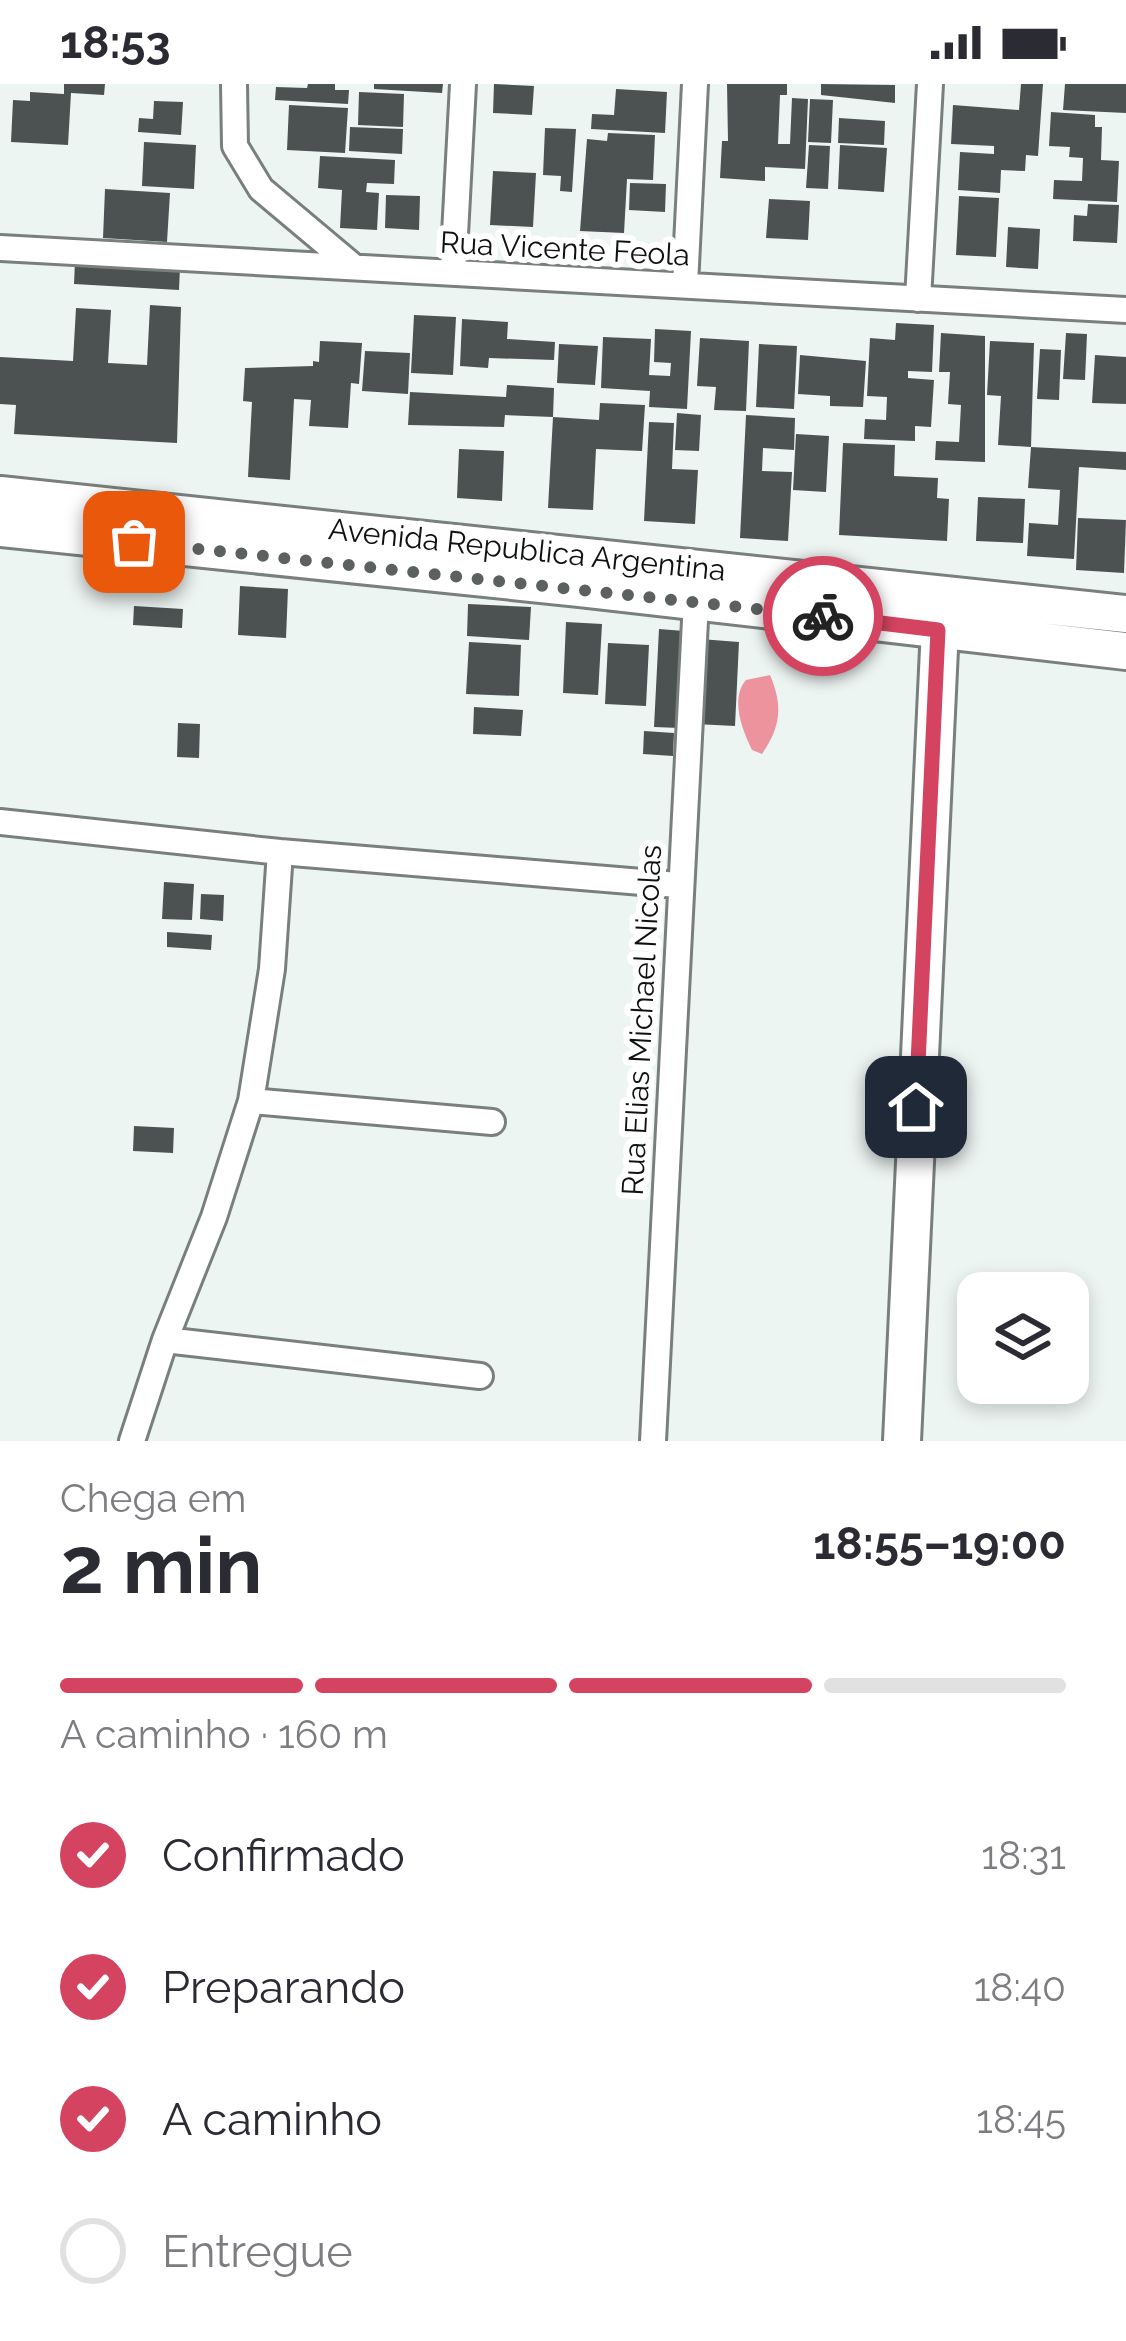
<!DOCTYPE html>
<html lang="pt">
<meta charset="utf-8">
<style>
body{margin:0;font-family:Raleway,sans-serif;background:#f7f7f7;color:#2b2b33;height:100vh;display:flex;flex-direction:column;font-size:45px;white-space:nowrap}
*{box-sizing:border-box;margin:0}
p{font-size:39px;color:#7c7c81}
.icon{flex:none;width:66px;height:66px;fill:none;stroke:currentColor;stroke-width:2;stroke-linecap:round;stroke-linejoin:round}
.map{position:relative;height:1357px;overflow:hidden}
.sheet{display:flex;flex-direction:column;background:#fff;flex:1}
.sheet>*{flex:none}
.controls{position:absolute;left:957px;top:1188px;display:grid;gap:24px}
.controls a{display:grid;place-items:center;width:132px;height:132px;border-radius:24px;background:#fff;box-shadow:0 6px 18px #0003;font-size:60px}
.pin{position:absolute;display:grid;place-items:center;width:102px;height:102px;color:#fff;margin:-51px;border-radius:24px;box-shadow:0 6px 18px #0006}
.courier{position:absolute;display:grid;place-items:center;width:120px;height:120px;margin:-60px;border:9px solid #d44461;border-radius:50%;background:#fff;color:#222;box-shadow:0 3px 15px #0007}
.head em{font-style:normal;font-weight:700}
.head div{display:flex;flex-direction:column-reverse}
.head{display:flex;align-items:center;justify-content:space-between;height:204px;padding:0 60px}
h1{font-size:78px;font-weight:700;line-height:90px}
.bar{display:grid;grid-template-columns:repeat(4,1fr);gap:18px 12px;align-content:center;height:144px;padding:0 60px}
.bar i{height:15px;border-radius:9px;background:#e1e1e2}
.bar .current{background:#d44461}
.bar p{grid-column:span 4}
ol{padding:0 60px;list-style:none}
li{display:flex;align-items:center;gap:36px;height:132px}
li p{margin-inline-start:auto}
li .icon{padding:12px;border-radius:50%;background:#d44461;color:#fff;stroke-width:4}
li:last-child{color:#7c7c81}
li i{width:66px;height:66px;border:6px solid #e1e1e2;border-radius:50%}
.status{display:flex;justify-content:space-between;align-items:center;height:84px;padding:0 60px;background:#fff;direction:ltr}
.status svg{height:33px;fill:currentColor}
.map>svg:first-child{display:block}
.forest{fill:#ed939e}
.building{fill:#4c5251}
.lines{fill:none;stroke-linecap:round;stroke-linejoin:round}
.street-casing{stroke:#787f7d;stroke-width:30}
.secondary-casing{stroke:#787f7d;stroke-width:42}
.street{stroke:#fff;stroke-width:24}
.secondary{stroke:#fff;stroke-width:36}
.done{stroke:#5c615f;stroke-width:12;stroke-dasharray:0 21.6}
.route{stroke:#d44461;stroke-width:15}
.labels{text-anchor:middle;stroke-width:12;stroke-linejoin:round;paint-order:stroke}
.street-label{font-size:30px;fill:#0e1110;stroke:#fff}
</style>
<div class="status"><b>18:53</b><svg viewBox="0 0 49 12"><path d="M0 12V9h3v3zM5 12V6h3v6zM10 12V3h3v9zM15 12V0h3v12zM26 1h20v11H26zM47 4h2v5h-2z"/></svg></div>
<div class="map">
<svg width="1126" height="1357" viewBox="0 0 1126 1357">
<rect width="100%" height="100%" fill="#edf5f3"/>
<path class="forest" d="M770 591C783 622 781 642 762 670L752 666C742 646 730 614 746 596Z"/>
<path class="building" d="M64 0H105L104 11 71 9 68 61 11 58 13 16 30 17V8L64 10Z
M308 0H335V6H349L348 20 275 16 276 3 307 4Z
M374 0H443L442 9 374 5Z
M494 0 534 2 532 31 493 29Z
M727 0H787V11H780L778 60H790L792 14 808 15 805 85 765 83V97L720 94 722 57H728Z
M821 0 895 1V19L821 11Z
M1021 0H1043L1038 72 1026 71 1025 87 1001 86 1000 109 958 106 960 68 994 70V62L951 60 953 21 1019 26Z
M1065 0H1126V29L1063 26Z
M616 5 667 8 665 49 591 45 592 30 614 31Z
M359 8 404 10 403 43 358 41Z
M810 15 833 16 831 59 808 58Z
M154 17 183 18 181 51 138 48 139 34 153 35Z
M289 21 348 24 345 69 287 66Z
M1051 28 1095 31V43H1102L1101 76 1119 77 1117 118 1053 115 1054 96 1082 97 1083 74 1069 73 1070 63 1049 62Z
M839 34 885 37 884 61 838 59Z
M350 43 403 45 402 70 349 67Z
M545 44 576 45 572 108 560 107 561 92 543 91Z
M608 49 655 51 653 96 627 95 624 149 580 147 587 55 607 57Z
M144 58 196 61 194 105 142 102Z
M809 61 830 62 828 105 806 104Z
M840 61 887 64 884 108 838 105Z
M320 72 395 76 394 100 367 99 366 108 379 109 377 146 340 144 342 106 318 104Z
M493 87 536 89 533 143 490 141Z
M630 99 666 100 665 128 629 126Z
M105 105 170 109 167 158 103 154Z
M386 111 420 112 419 146 385 144Z
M959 112 999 114 996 173 956 171Z
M769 115 810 117 808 156 766 154Z
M1088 120 1119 121 1117 159 1073 157 1074 131 1087 132Z
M1008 143 1040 145 1038 185 1006 183Z
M75 177 180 183 179 206 74 200Z
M150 221 181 223 177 359 14 350 16 321 0 320V273L73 277 76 224 111 226 108 279 147 281Z
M414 231 456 233 453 291 411 289Z
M462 235 508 238 507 255 555 258 554 276 489 274 488 284 460 282Z
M896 239 934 241 932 288 908 287V294L934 296 931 343 915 342V357L864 355 865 335 886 336 887 313 867 312 870 254 895 256Z
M655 245 691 247 687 325 649 323 650 307 601 304 603 253 651 255 649 291 670 292 671 279 654 278Z
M941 249 985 252V378L935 376 936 357 959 358 961 321 948 320 950 288H939Z
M1066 249 1087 250 1085 296 1063 295Z
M700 254 749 257 746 327 714 326 716 303 697 302Z
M320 257 362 259 359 300 351 299 348 344 309 342 311 316 294 315 290 396 248 393 252 318 243 317 245 284 313 282V277L319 278Z
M990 257 1034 259 1031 363 998 361 1001 312 987 311Z
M559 260 598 262 595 301 557 299Z
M759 260 797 262 794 325 756 323Z
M1040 265 1061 266 1059 316 1037 315Z
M365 267 410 269 408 310 362 307Z
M800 271 866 277 863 323 830 322V312L798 310Z
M1095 271 1126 273V320L1092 319Z
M507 301 554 304 553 333 505 331 504 343 408 341 410 308 506 313Z
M600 319 645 321 642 367 596 365 593 426 548 424 553 333 599 336Z
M677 329 701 331 699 367 675 366Z
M746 331 795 334 794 366 763 364 762 387 792 388 788 457 740 454Z
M649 338 674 339 672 385 698 386 695 440 644 437Z
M796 350 829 352 826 408 793 406Z
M843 359 895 361 894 392 938 394 937 414 949 415 947 457 839 451Z
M1031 363 1126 368V386L1079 383 1074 475 1027 472 1029 439 1058 441 1060 406 1028 404Z
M459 365 504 367 502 417 457 414Z
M978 413 1025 415 1023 459 976 457Z
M1078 434 1126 436 1124 489 1076 486Z
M240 502 288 505 286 554 238 551Z
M468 520 531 523 529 556 467 552Z
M134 522 183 525 182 544 133 541Z
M566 538 602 540 598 611 563 609Z
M659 545 684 547 679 644 654 643Z
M700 555 739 558 735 642 695 640Z
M469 558 521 561 519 612 466 610Z
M608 559 649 561 646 622 605 620Z
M474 623 523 626 521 652 473 650Z
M178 639 200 640 199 674 177 673Z
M644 647 674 649 673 672 643 670Z
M164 798 194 800 192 836 162 835Z
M201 810 224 811 223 837 200 835Z
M167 848 212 851 211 866 167 863Z
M134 1042 174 1044 173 1069 133 1067Z"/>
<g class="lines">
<g class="street-casing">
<path id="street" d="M234 0 235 62 261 105 354 183
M0 164 1126 226
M453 188 463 0
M685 201 695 0
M918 215 930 0
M0 738 280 768 678 801
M251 1017 492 1038
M165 1256 480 1292
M132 1357 165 1256 214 1133 251 1017 272 885 280 768
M653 1357 696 517"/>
</g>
<g class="secondary-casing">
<path id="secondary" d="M0 411 1126 530
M0 444 580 504 1126 567
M902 1357 941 522"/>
</g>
<use href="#street" class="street"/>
<use href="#secondary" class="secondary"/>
</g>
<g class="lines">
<path class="done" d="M134 458 823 532"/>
<path class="route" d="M823 532 938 546 916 1023"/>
</g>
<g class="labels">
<g class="street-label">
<text transform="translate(565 165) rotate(3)" y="10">Rua Vicente Feola</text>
<text transform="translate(527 466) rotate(6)" y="10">Avenida Republica Argentina</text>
<text transform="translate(642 936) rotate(-87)" y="10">Rua Elias Michael Nicolas</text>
</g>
</g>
</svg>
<div class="controls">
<a><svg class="icon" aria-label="layers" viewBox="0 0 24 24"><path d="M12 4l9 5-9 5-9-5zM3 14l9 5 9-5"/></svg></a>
</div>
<div class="pin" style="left:134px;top:458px;background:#ea580c"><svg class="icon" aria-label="bag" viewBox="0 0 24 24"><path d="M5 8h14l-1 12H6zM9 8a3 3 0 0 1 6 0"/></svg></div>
<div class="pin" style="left:916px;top:1023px;background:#1f2937"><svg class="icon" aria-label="home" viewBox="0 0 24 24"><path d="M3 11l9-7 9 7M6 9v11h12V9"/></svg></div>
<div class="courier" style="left:823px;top:532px"><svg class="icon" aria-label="bike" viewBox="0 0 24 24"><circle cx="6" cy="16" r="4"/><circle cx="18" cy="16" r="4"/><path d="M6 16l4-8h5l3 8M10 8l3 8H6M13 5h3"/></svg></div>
</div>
<section class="sheet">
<div class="head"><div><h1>2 min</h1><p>Chega em</p></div><em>18:55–19:00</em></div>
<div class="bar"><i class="current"></i><i class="current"></i><i class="current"></i><i></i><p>A caminho · 160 m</p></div>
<ol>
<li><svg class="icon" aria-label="check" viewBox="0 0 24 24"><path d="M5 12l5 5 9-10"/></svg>Confirmado<p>18:31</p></li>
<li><svg class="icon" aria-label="check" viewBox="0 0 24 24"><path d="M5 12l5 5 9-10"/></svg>Preparando<p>18:40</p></li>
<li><svg class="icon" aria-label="check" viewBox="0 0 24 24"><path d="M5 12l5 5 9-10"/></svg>A caminho<p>18:45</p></li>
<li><i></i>Entregue</li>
</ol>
</section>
